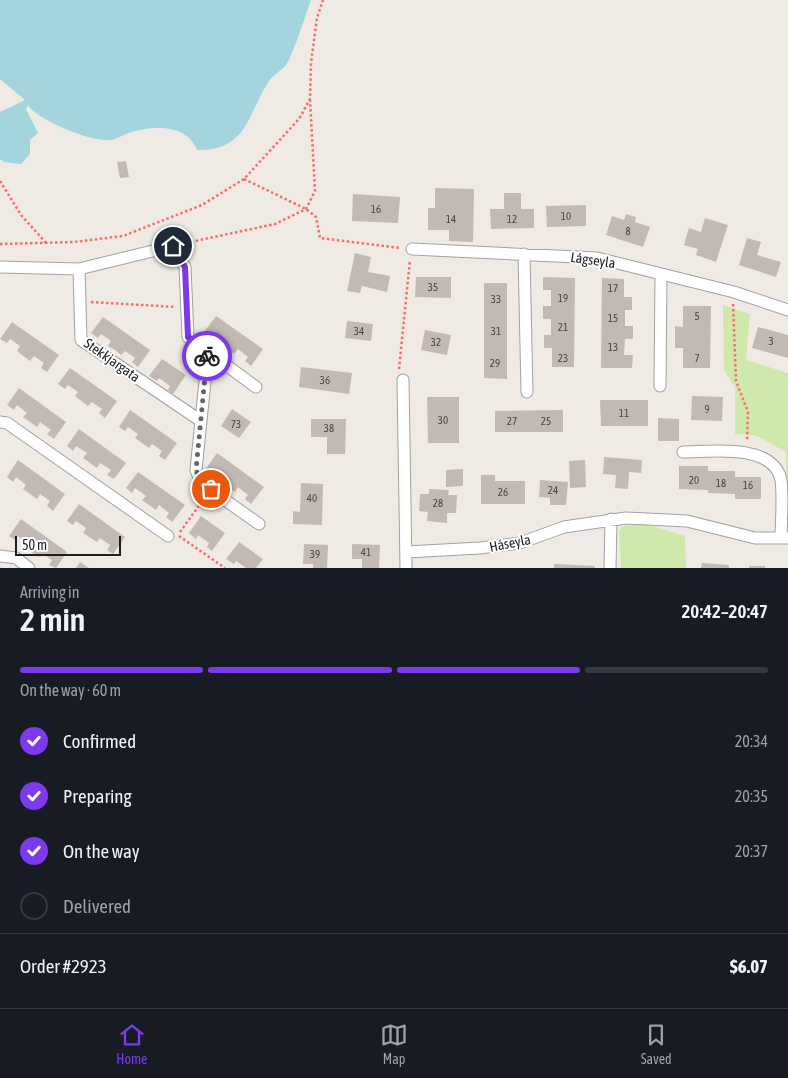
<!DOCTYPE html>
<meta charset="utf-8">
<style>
body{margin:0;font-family:"Asap Condensed",sans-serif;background:#20242c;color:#f1f3f6;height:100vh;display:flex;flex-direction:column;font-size:19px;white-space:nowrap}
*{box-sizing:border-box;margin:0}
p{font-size:16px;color:#9ea1a6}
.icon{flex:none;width:28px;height:28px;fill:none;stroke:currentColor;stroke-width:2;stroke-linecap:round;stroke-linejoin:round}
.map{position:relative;height:568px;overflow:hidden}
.drawer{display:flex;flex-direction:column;background:#171b24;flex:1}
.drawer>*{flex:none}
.scale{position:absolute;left:15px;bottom:12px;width:106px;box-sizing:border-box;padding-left:5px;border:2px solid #1e1e1e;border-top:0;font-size:14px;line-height:18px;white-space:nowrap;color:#1e1e1e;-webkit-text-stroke:4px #fff;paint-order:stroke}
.pin{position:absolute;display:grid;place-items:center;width:42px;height:42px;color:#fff;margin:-21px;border:2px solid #fff;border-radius:50%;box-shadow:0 1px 5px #0007}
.courier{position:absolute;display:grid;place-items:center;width:50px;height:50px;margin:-25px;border:4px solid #7c3aed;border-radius:50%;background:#fff;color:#222;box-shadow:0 1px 6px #0007}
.summary em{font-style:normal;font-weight:600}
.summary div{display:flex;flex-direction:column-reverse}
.summary{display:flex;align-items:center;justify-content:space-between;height:85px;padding:0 20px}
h1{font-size:32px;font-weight:600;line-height:38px}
.bar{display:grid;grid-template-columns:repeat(4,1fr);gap:8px 5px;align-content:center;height:60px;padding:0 20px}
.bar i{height:6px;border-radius:4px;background:#363941}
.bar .current{background:#7c3aed}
.bar p{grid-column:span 4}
.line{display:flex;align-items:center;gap:12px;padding:0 20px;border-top:1px solid #363941}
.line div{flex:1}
ol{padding:0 20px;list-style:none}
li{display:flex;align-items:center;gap:15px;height:55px}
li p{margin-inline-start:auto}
li .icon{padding:5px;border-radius:50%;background:#7c3aed;color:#fff;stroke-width:4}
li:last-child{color:#9ea1a6}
li i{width:28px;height:28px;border:2px solid #363941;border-radius:50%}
.dock{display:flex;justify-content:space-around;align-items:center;height:70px;border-top:1px solid #363941;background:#171b24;font-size:14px;color:#9ea1a6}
.dock a{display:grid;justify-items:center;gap:2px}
.dock .current{color:#7c3aed}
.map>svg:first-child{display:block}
.grass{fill:#cfe8ab}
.water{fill:#a5d5dc}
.building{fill:#c3b9b4}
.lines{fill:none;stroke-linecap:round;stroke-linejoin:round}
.minor-casing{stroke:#a2a2a2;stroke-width:13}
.path{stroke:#f76d6e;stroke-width:2.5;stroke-dasharray:2.5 2.5;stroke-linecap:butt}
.minor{stroke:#fff;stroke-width:11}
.done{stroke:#676563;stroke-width:5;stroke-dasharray:0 9}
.route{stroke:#7c3aed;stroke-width:6}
.labels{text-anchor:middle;stroke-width:4;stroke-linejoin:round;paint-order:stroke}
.number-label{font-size:11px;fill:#474544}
.street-label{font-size:14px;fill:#1e1e1e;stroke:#fff}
</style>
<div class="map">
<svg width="788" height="568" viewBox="0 0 788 568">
<rect width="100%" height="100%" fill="#efeae4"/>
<path class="grass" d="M723 305 750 314 746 360 788 373V523H786V452L755 435 735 434V388L724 370Z
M631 525H649L685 536 686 568H621L619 531 623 526Z"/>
<path class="water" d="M0 0H311C305 16 294 53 286 65 281 71 273 75 269 81 247 115 247 151 197 150 186 122 149 126 126 134 121 136 116 139 111 140 93 143 37 120 28 105L26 109 38 133 30 140V154L21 164 4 162 0 159V112L25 100 0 79Z"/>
<path class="building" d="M126 161 129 177 120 178 117 162Z
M435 188 474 189 473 242 449 241V230H428V208H435Z
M504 193H521V209H534V228L491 229 490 209H504Z
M353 194 400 197 398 223 352 221Z
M586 205V226L547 227 546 206Z
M626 214 636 217 635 222 650 227 643 247 606 235 612 216 624 220Z
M705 218 728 225 716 262 696 255 698 249 684 245 689 228 701 232Z
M747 238 761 242 757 255 781 262 776 277 739 265Z
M355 253 371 257 368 272 390 276 387 292 362 286 360 293 347 291Z
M416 277H451V298L415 297Z
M543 277 575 278 574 367H552V348H544V335H551V319H543V306H551V290H543Z
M602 278 624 279V297H632V310H625V326H633V339H625L624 355H633L632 368H601Z
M484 283H507V379L484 378Z
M683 306H711L710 368H683V348H675V326L683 327Z
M216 316 263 349 251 366 245 361 248 357 238 349 234 354 221 344 224 340 214 332 211 337 204 332Z
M103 317 150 350 138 367 132 362 135 358 125 351 121 355 115 350 108 346 111 341 101 334 98 338 91 333Z
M347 321 373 324 371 341 345 338Z
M12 322 59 355 47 372 41 368 44 363 34 356 30 361 17 351 20 346 10 339 7 343 0 339Z
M758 327 788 335V358L752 348Z
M425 330 451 335 447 355 421 350Z
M162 359 186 375 173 394 168 390 170 386 159 378 157 381 149 376Z
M301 367 352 373 349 394 299 387Z
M70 368 117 401 105 418 99 413 102 409 92 402 88 406 75 396 78 392 68 385 65 389 58 384Z
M19 388 66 422 54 439 47 434 51 430 40 422 37 427 23 417 27 413 17 405 14 410 7 405Z
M692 396 723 397 722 421 691 420Z
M427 397H459V443H428Z
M600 400H648V426H601Z
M232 409 251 422 239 438 221 426Z
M130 410 177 443 165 460 159 456 162 451 152 444 149 448 135 438 138 434 128 427 125 431 119 427Z
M563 410V432H495V411Z
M658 418 679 419V441H658Z
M311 419H346L345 454H327V437H311Z
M79 429 126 463 114 479 107 475 111 470 100 463 97 468 83 458 87 453 76 446 73 451 67 446Z
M217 453 264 487 251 504 245 499 248 495 238 487 235 492 221 482 224 478 214 470 211 475 205 470Z
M604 457 642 460 641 473 629 472 628 489 615 488 616 475 603 474Z
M18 460 65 494 53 511 47 506 50 501 40 494 37 499 23 489 26 485 16 477 13 482 7 477Z
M585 460 586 487 570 488 569 461Z
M679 466H708V471H735V477H761V499H735V494L708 493V490L679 489Z
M463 469V486L446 487V470Z
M138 472 185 505 172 522 166 517 169 513 159 505 156 510 142 500 146 496 135 488 132 493 126 488Z
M481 475H495V481H525V504H481Z
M540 480 568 482 566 505H550V498L539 497Z
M301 483 323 484 322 525 293 524V511L300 512Z
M429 489 449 490 448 495H457L456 513H447V523L427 521 428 512 419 511 420 494H429Z
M79 504 125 537 113 554 107 550 110 545 100 538 97 542 83 533 86 528 76 521 73 525 67 521Z
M201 516 225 533 212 551 207 547 209 543 198 535 196 539 189 533Z
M21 519 67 552 56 568 49 565 52 560 42 553 39 557 25 548 28 543 18 536 15 540 9 536Z
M239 542 263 559 256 568H246L236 561 234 564 226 559Z
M304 544 328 545 327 568H313V564H303Z
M352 544 380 545 379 568H362V559H352Z
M80 562 89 568H76Z
M702 563 729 565V568H701Z
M554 564 595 566V568H554Z
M749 566H765V568H749Z"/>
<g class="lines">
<g class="minor-casing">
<path id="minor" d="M412 249 597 258 734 292 788 310
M524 254 527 392
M0 267 79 269 173 246 185 267 188 337 256 387
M79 269 81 340 201 421
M208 352 196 470 201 483 259 524
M403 380 406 568
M660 386 661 274
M0 422 7 423 168 536
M683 452C709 452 768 443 780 476 784 487 781 525 781 538
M406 552 480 548 520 543 564 527 626 518 687 521 755 538H788
M0 556 16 558 29 568
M610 568 611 519"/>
</g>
<path class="path" d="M244 179 306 209 316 217 320 238 400 248
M0 181 21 215 47 244
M186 243 275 224 306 209 315 191 310 100
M0 244 74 242 123 236 202 205 244 179 299 119 310 99 311 63 317 18 323 0
M91 302 176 307
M733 304 736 381 748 412 747 440
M399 369 410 260
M180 532 203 500
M179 536 225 568"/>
<use href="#minor" class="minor"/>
</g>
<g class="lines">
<path class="done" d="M207 356 196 470 201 483 211 489"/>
<path class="route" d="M173 246 185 267 188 337 208 352 207 356"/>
</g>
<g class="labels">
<g class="number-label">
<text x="376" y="213">16</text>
<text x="566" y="220">10</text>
<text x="451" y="223">14</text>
<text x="512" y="223">12</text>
<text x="628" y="235">8</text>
<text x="433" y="291">35</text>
<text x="613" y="292">17</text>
<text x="563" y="302">19</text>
<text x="496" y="303">33</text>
<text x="697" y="320">5</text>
<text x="613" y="322">15</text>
<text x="563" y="331">21</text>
<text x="359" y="335">34</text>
<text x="496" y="335">31</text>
<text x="771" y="345">3</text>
<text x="436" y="346">32</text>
<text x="613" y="351">13</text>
<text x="563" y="362">23</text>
<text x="697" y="362">7</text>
<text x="495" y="367">29</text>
<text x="325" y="384">36</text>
<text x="707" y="413">9</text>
<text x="624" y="417">11</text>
<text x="443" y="424">30</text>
<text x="512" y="425">27</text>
<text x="546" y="425">25</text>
<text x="236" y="428">73</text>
<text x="329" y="432">38</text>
<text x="694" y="484">20</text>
<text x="721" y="487">18</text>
<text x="748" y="489">16</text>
<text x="553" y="494">24</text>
<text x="503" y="496">26</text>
<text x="312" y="502">40</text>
<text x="438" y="507">28</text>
<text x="366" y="556">41</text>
<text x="315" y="558">39</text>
</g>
<g class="street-label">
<text transform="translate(593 260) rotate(8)" y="5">Lágseyla</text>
<text transform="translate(112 360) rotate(35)" y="5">Stekkjargata</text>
<text transform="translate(510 543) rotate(-11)" y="5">Háseyla</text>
</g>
</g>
</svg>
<div class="scale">50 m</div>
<div class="pin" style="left:211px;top:489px;background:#ea580c"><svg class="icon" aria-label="bag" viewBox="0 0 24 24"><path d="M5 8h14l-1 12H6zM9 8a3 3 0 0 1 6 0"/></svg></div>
<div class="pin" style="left:173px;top:246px;background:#1f2937"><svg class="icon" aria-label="home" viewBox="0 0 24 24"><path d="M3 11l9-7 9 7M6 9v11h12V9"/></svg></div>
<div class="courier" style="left:207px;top:356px"><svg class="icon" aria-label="bike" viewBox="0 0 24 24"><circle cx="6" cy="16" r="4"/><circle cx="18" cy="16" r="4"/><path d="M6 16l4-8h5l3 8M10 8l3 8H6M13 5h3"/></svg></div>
</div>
<section class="drawer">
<div class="summary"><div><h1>2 min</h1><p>Arriving in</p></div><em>20:42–20:47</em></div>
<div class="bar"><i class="current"></i><i class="current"></i><i class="current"></i><i></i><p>On the way · 60 m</p></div>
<ol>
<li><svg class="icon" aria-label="check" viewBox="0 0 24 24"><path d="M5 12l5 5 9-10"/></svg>Confirmed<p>20:34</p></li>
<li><svg class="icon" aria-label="check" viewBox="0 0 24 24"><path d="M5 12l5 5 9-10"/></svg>Preparing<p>20:35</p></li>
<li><svg class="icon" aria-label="check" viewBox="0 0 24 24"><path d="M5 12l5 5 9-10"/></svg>On the way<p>20:37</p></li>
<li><i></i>Delivered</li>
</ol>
<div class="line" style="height:65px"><div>Order #2923</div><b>$6.07</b></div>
</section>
<nav class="dock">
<a class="current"><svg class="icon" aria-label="home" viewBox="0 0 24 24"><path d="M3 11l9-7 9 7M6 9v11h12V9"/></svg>Home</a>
<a><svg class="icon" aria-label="map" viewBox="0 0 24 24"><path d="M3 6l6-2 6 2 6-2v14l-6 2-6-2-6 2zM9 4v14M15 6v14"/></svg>Map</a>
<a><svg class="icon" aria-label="saved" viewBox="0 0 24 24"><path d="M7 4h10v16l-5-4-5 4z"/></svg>Saved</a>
</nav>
